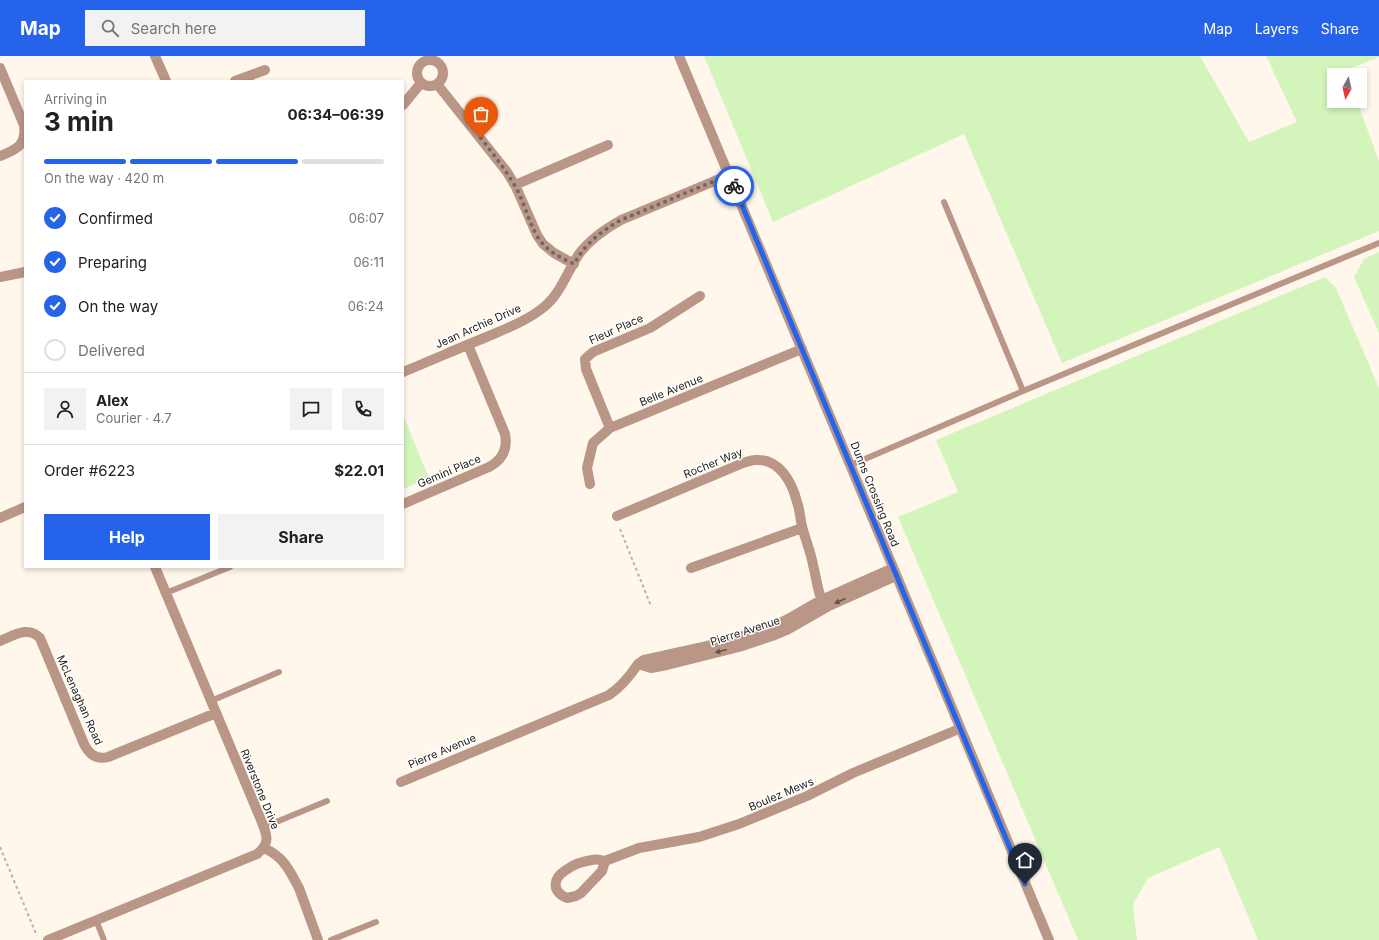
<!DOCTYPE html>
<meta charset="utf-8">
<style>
body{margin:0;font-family:Inter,sans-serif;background:#f2f2f2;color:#202124;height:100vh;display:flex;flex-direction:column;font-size:15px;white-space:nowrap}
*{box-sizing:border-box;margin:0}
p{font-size:13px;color:#757577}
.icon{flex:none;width:22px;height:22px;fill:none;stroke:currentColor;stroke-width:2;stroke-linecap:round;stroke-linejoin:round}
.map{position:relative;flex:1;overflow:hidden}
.sheet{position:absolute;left:24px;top:24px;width:380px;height:488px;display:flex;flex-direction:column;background:#fff;border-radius:0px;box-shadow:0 2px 6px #0003}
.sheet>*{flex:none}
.needle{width:26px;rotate:188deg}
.controls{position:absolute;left:1327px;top:12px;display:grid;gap:8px}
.controls a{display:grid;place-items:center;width:40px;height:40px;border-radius:0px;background:#fff;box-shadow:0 2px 6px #0003;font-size:20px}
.pin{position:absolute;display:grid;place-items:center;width:34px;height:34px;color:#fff;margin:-41px -17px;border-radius:50% 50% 50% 0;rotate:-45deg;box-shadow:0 0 4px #0007}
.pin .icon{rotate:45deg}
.courier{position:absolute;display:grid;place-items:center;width:40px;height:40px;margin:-20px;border:3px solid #2563eb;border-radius:50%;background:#fff;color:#222;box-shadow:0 1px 5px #0007}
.headline em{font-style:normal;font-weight:700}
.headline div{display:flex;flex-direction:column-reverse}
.headline{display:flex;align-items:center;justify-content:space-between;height:68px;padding:0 20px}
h1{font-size:26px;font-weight:700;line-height:30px}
.bar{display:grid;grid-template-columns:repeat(4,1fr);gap:6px 4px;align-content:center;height:48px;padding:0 20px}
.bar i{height:5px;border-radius:3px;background:#e0e0e0}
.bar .on{background:#2563eb}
.bar p{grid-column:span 4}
.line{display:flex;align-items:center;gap:10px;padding:0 20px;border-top:1px solid #e0e0e0}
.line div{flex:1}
.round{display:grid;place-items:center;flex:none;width:42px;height:42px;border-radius:0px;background:#f2f2f2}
ol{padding:0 20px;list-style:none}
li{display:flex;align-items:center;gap:12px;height:44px}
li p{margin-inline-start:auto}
li .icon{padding:4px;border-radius:50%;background:#2563eb;color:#fff;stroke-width:4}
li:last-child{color:#757577}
li i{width:22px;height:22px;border:2px solid #e0e0e0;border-radius:50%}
.button{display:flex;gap:8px;margin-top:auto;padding:8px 20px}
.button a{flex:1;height:46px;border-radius:0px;background:#2563eb;color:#fff;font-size:16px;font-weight:700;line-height:46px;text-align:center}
.button a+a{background:#f2f2f2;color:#202124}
header{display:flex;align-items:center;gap:24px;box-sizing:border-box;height:56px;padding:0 20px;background:#2563eb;color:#fff}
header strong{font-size:19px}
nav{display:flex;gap:22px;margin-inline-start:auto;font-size:14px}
.search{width:280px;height:36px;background:#f2f2f2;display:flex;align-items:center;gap:10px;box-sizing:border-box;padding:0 14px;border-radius:0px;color:#757577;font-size:15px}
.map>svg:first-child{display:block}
.green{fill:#d3f5bb}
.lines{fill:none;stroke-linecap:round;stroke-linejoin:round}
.path{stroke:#b9b2a9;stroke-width:2;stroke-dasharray:3 3;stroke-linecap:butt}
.service{stroke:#ba9687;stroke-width:6}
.minor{stroke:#ba9687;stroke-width:10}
.tertiary{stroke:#ba9687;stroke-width:10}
.oneway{fill:#65534a}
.done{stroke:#6d6962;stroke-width:4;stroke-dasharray:0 7.2}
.route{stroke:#2563eb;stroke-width:5}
.labels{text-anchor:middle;stroke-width:3;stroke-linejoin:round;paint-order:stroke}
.street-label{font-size:11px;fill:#1f1c18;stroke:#fff}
</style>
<header>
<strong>Map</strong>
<div class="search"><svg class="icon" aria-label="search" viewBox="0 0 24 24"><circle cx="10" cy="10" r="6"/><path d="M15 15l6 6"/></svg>Search here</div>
<nav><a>Map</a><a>Layers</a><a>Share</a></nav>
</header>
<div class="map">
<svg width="1379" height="884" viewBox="0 0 1379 884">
<rect width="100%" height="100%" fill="#fff7eb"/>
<path class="green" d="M704 0H1200L1249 86 1297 66 1266 0H1379V1L1346 14 1347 19H1334V45H1357L1379 105V175L1062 307 964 78 773 166Z
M1379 196V277L1354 221 1364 203Z
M1325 221 1336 232 1379 332V884H1258L1219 791 1148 822 1133 848 1137 884H1078L898 461 958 436 936 384Z
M403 359 429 422 403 433Z"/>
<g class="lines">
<path class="path" d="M620 473 651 550
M0 791 37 880"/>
<path class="service" d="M944 146 1023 335
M851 409 1023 335 1379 187
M166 537 230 511
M211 645 279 616
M264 771 327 745
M96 864 104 884
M331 884 376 866"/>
<path class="minor" d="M155 0 166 25
M417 17a13 13 0 1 1 26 0a13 13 0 1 1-26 0Z
M0 12 24 69C27 89 16 94 0 100
M235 25 265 14
M437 28 507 116 516 131 537 179 543 188 554 197 574 208
M403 49 421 27
M515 129 608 89
M0 221 25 216
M403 316C430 305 457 293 484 282 505 273 527 265 544 251 561 237 567 216 579 198 590 183 605 173 621 164L729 119
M610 372 586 313 585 303 593 296 650 272 700 240
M590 428 587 412 593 387 610 372 802 293
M403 448 489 411C502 404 508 393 505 378L468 289
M617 460 743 407C747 406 751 404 755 404 779 402 792 426 797 446 800 454 800 462 802 470 805 483 811 496 813 509 817 524 817 535 824 550
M0 462 25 451
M691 512 802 472
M893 512 821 544 788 563 765 574 703 591 644 604 638 608 651 612 667 609 739 591 775 579 787 574 829 550 896 520
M0 585C13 580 28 569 40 582L84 688C89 698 96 704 108 701L216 657
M401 726 609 639C621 631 630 620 638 608
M264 792C284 801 289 814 299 832L318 884
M605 805C601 804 596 803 592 804 584 805 573 809 566 814 553 822 551 835 567 842L576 840 581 837 602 815 605 805 639 792 699 781 739 768 807 740 853 717 959 673
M48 884 257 798C271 787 267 779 261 764L155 511"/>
<path class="tertiary" d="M679 0 1049 884"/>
</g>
<defs><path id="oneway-solid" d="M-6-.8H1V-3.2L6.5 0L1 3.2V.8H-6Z"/></defs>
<g class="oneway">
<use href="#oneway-solid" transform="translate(840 545) rotate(156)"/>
<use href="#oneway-solid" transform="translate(721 595) rotate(165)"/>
</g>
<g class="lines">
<path class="done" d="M481 82C493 98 505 113 515 130 525 146 530 174 543 188 551 197 563 203 574 208 585 188 601 175 621 164L729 119 734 130"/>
<path class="route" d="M734 130 1025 828"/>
</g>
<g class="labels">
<g class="street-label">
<text transform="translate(478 270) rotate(-24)" y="4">Jean Archie Drive</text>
<text transform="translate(616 273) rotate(-24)" y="4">Fleur Place</text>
<text transform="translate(671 334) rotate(-22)" y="4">Belle Avenue</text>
<text transform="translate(713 407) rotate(-22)" y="4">Rocher Way</text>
<text transform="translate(449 415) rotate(-23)" y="4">Gemini Place</text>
<text transform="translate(875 438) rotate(68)" y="4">Dunns Crossing Road</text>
<text transform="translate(745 575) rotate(-18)" y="4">Pierre Avenue</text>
<text transform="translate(80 644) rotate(66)" y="4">McLenaghan Road</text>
<text transform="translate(442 695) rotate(-23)" y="4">Pierre Avenue</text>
<text transform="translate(260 733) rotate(68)" y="4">Riverstone Drive</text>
<text transform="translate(781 738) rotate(-23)" y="4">Boulez Mews</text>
</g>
</g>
</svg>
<div class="controls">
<a><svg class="needle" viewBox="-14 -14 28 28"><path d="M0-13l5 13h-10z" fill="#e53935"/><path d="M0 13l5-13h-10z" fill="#757577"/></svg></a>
</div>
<div class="pin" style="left:481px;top:82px;background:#ea580c"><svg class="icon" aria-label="bag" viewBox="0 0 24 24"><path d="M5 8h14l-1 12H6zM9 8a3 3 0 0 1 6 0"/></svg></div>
<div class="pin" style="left:1025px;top:828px;background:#1f2937"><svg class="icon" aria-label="home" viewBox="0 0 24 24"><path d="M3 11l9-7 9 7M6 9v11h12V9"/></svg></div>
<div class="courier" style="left:734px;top:130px"><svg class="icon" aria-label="bike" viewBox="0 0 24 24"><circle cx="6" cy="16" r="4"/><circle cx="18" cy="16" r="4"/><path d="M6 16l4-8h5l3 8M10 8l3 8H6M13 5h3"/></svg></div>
<section class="sheet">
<div class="headline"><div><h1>3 min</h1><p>Arriving in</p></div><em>06:34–06:39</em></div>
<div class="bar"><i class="on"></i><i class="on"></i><i class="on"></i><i></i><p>On the way · 420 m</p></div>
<ol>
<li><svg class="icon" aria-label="check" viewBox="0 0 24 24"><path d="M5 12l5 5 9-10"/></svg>Confirmed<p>06:07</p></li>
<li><svg class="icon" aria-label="check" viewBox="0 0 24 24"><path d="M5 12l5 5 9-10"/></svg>Preparing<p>06:11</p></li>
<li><svg class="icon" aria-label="check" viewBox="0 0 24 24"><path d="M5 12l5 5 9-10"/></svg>On the way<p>06:24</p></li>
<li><i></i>Delivered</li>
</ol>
<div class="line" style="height:72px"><a class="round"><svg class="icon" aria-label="person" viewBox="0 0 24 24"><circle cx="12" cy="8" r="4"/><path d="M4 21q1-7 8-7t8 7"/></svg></a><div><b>Alex</b><p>Courier · 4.7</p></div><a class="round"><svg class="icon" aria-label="chat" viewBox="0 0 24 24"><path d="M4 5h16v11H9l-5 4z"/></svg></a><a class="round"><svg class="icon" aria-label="phone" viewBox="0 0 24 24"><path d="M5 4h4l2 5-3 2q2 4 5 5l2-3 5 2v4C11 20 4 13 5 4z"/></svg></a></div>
<div class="line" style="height:52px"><div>Order #6223</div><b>$22.01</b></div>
<div class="button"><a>Help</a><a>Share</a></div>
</section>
</div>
